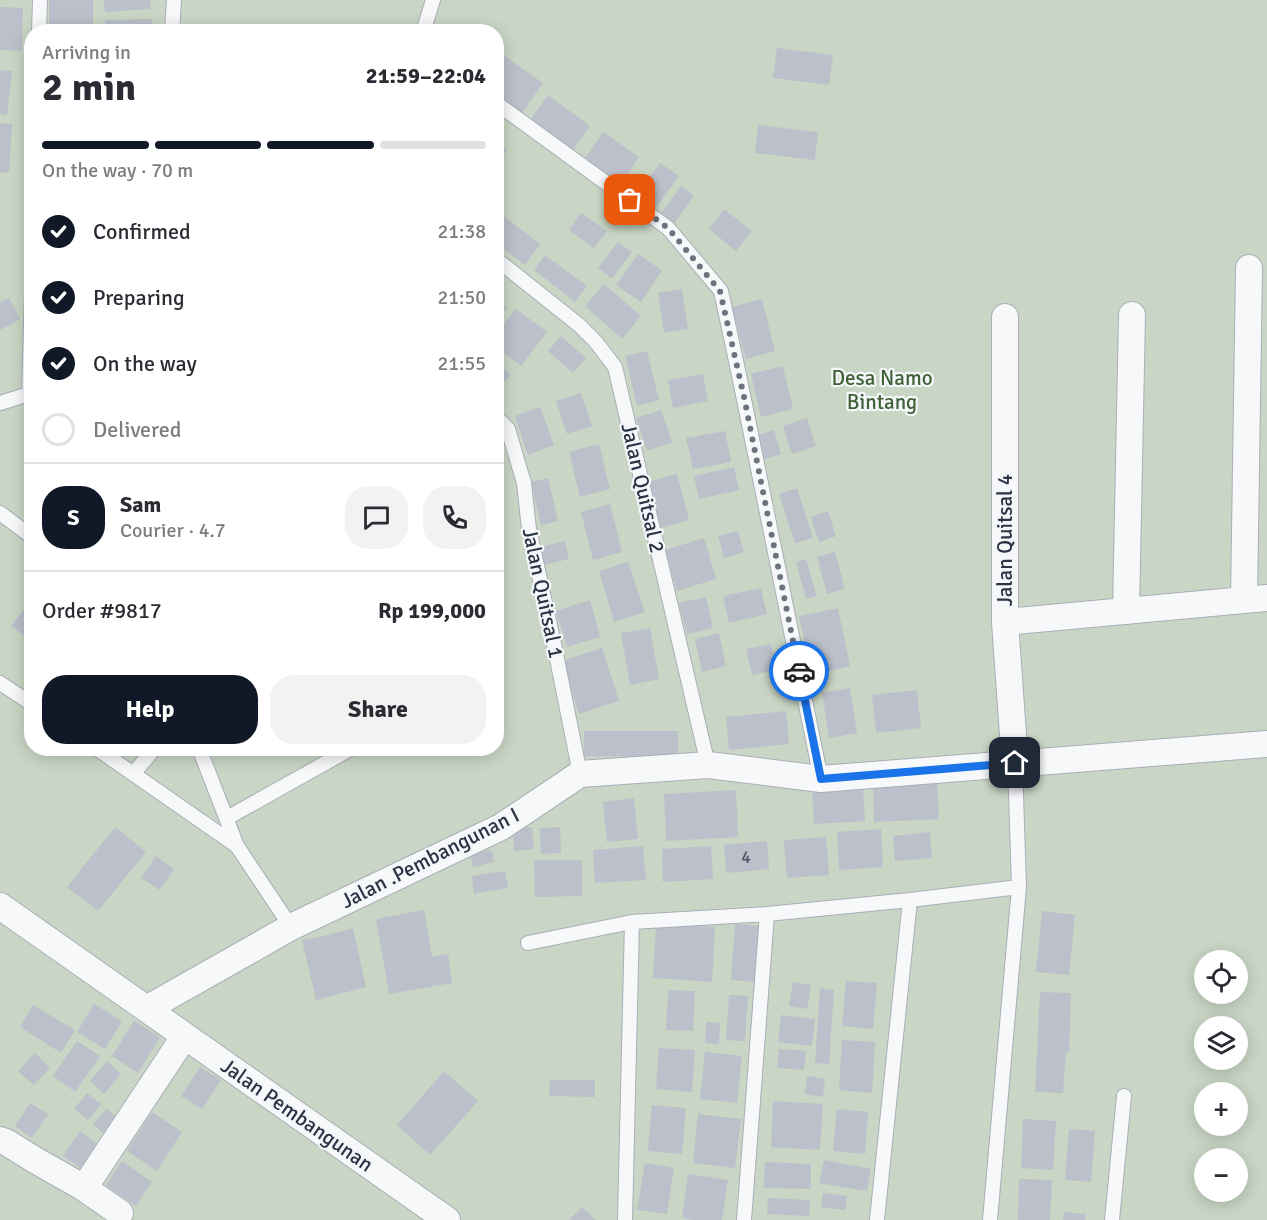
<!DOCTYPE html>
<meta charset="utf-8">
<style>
body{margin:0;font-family:Signika,sans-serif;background:#f2f2f3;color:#2b2b33;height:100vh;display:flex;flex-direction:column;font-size:22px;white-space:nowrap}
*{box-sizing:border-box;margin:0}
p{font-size:20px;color:#7c7c81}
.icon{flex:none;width:33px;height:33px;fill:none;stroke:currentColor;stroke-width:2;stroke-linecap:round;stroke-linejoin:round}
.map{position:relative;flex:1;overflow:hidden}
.side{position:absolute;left:24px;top:24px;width:480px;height:732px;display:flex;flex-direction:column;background:#fff;border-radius:24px;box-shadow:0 3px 15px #0003}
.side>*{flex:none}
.buttons{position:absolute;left:1194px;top:950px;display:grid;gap:12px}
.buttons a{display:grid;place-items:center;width:54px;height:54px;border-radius:50%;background:#fff;box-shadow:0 3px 15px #0003;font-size:30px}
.pin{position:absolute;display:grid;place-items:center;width:51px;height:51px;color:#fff;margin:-26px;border-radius:12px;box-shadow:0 3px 9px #0006}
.courier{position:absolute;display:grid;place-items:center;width:60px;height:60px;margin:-30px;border:4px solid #1a73e8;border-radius:50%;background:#fff;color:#222;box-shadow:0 2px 8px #0007}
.summary em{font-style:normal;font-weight:700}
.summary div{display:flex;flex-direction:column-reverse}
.summary{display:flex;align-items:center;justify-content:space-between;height:102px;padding:0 18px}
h1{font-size:39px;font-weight:700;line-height:45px}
.bar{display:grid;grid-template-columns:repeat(4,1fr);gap:9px 6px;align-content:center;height:72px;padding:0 18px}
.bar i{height:8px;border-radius:4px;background:#e1e1e2}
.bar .selected{background:#111827}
.bar p{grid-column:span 4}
.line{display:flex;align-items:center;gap:15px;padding:0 18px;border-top:2px solid #e1e1e2}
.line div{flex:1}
.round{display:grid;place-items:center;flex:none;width:63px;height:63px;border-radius:24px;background:#f2f2f3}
ol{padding:0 18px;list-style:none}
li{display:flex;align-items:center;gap:18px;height:66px}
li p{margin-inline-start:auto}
li .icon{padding:6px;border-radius:50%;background:#111827;color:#fff;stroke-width:4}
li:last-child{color:#7c7c81}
li i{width:33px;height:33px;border:3px solid #e1e1e2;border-radius:50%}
.button{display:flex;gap:12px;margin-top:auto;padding:12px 18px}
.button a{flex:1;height:69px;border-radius:24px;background:#111827;color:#fff;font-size:24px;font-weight:700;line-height:69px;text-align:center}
.button a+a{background:#f2f2f3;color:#2b2b33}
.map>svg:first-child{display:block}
.green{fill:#c9d6c5;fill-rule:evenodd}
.building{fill:#bbc0ca}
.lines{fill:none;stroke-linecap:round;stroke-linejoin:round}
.service-casing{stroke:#a9aeb7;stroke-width:16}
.minor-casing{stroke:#a9aeb7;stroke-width:28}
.service{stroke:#f7f8fa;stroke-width:14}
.minor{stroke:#f7f8fa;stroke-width:26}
.done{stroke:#6c737f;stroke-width:6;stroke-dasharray:0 10.8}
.route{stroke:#1a73e8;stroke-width:8}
.labels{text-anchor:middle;stroke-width:4.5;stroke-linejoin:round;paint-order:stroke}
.number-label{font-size:18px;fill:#4f5766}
.park-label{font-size:21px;fill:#3f6138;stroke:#f4f6f9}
.street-label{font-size:21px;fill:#2b3445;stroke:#f4f6f9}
</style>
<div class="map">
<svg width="1267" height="1220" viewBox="0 0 1267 1220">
<rect width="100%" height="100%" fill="#e4e7ec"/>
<path class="green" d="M0 0H1267V1220H0ZM32 32H496V748H32ZM1204 960H1238V993H1204ZM1204 1026H1238V1059H1204ZM1204 1092H1238V1125H1204ZM1204 1158H1238V1191H1204Z"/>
<path class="building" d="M49 0H93V32H49Z
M104 0H150L151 9 105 12Z
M0 7 23 8 22 51 0 50Z
M152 19V32H105V20Z
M777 48 833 55 829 85 773 78Z
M499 52 543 83 522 113 496 95V56Z
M0 70 12 71 7 115 0 114Z
M548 95 590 126 572 151 530 120Z
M0 123 12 124 9 173 0 172Z
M758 125 818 132 815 160 755 153Z
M603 132 639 157 621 185 584 160Z
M496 143 507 150 496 166Z
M660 163 679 176 653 212 634 198Z
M681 186 694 196 673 225 660 215Z
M724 209 752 231 736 251 709 229Z
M496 210 540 244 525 265 496 243Z
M581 213 607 231 594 248 569 230Z
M618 242 632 252 612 279 598 268Z
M638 254 662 270 641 302 616 285Z
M545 255 587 286 575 302 534 270Z
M604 284 641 316 622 339 585 306Z
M682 289 688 329 664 333 658 293Z
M9 298 20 319 0 330V303Z
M496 299 507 307 496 321Z
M762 299 775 351 746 359 732 307Z
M516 309 547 332 521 366 496 347V334Z
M561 336 586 358 573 373 548 351Z
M647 351 659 400 637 406 625 356Z
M496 362 511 375 496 391Z
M783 366 793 409 761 417 751 374Z
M703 374 708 401 673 408 668 380Z
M581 393 592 426 567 434 556 401Z
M540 407 554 445 528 455 515 416Z
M661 410 672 442 647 451 636 418Z
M807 418 816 446 792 454 783 426Z
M774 430 781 454 762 460 755 436Z
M725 431 731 462 693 469 686 438Z
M599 444 610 489 580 497 569 452Z
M734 467 739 490 699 499 694 476Z
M677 474 689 520 660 528 648 482Z
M548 478 558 521 541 525 531 482Z
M797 488 813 538 795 543 779 494Z
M610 504 622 552 593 560 581 512Z
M828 511 836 536 819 542 811 517Z
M738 531 744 552 724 558 718 536Z
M704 538 716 579 677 591 665 550Z
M565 541 569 559 543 565 539 547Z
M835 552 845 589 827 594 817 557Z
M806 559 817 596 806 599 796 562Z
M628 562 645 612 614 622 599 571Z
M761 588 767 614 729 623 723 596Z
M706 597 713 628 687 634 679 603Z
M32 599V642L11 626Z
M590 600 600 637 567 647 556 611Z
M838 608 850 666 812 675 799 616Z
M650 628 659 679 630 685 621 633Z
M719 633 726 666 702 672 695 639Z
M771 644 777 670 752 675 746 649Z
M602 648 619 701 579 714 562 661Z
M850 688 857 733 829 738 822 693Z
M917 690 921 728 876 733 872 695Z
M786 711 789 744 729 750 726 717Z
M584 731H678V757L584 756Z
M937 779 939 819 874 822 873 781Z
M863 786 865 821 814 824 812 789Z
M736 790 738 837 666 841 664 794Z
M634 798 638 839 607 842 603 802Z
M115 827 146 852 98 911 67 887Z
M532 827 534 849 514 851 513 829Z
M560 827 561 853 541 854 540 828Z
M881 829 883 867 839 870 837 832Z
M930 832 932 858 895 861 893 836Z
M826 837 829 875 787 878 784 840Z
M767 841 769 869 726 873 724 845Z
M643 846 646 880 595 883 593 850Z
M711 846 713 879 663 882 662 849Z
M492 850 494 862 473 867 470 854Z
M156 856 174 869 160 890 141 878Z
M534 860H582V896L535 897Z
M505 871 508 888 474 894 472 876Z
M424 910 432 957 448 954 452 983 389 994 376 919Z
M1042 911 1075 915 1069 975 1036 972Z
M656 924 715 927 712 982 653 978Z
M735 924 760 926 756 982 731 980Z
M353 928 366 987 316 1000 302 940 324 936Z
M846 981 877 983 873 1029 842 1026Z
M793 982 811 985 807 1009 789 1006Z
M820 988 834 990 829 1064 815 1063Z
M668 990 695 991 693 1031 666 1030Z
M1040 992 1071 993 1069 1052H1066L1063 1093 1035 1092Z
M729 995 748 996 745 1041 726 1040Z
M94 1004 122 1021 105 1049 77 1032Z
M33 1005 75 1030 61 1053 20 1027Z
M781 1015 815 1019 812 1046 778 1042Z
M134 1021 160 1037 138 1073 112 1056Z
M706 1022 720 1023 719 1044 705 1043Z
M842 1040 875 1042 872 1093 839 1090Z
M77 1041 100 1056 75 1092 53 1076Z
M659 1048 695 1050 692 1092 656 1089Z
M779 1049 806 1051 804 1070 777 1068Z
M705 1052 742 1056 737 1103 700 1099Z
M35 1053 50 1068 34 1085 18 1071Z
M107 1061 121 1074 104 1094 90 1081Z
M200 1067 221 1080 202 1109 181 1096Z
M444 1071 478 1101 430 1155 397 1125Z
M807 1076 825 1079 823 1097 805 1094Z
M550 1080H595V1097L549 1096Z
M87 1093 101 1104 88 1120 74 1109Z
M773 1101 823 1104 820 1150 771 1147Z
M30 1103 48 1114 32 1138 15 1126Z
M652 1105 686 1108 682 1154 648 1151Z
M107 1109 117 1118 103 1133 93 1124Z
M837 1109 868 1112 865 1154 833 1151Z
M152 1112 182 1132 157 1171 127 1151Z
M698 1114 741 1119 735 1168 693 1163Z
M1023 1119 1056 1121 1053 1170 1021 1168Z
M1069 1129 1095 1131 1091 1182 1065 1180Z
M80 1131 99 1145 82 1169 63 1156Z
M824 1160 871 1169 867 1191 819 1183Z
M122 1161 152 1182 136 1206 106 1185Z
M765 1162 811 1164V1189L764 1188Z
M645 1163 674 1168 667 1214 637 1210Z
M688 1174 728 1180 722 1220H694L682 1218Z
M1019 1179 1052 1180 1050 1220H1018Z
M823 1193 847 1196 845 1210 821 1207Z
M768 1198 810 1200 809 1216 767 1214Z
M582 1207 596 1220H569Z
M1064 1212 1086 1214 1085 1220H1063Z"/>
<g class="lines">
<g class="service-casing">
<path id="service" d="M39 32 40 0
M172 32 174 0
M423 32 433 0
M496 103 668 228 721 291 739 375 821 779
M496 259 579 325 596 342 615 367 708 765
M29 394 32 290
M0 403 32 393
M496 417 508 429 524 483 529 529 554 644 580 774
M0 513 32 537
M0 683 32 704
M96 748 237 846 291 927
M199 748 237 846
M133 774 155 748
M227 818 352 748
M528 943 632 922 767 914 910 900 1019 887
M625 1220 632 922
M744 1220 767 914
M877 1220 910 900
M990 1220 1019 887 1015 763
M1112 1220 1124 1096"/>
</g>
<g class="minor-casing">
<path id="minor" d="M1005 317V622L1015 763
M1244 600 1249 268
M1126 611 1132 315
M1005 622 1267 598
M0 906 447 1220
M148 1008 291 927 501 827 580 774 708 765 821 779 1267 744
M0 1140 6 1142 35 1160 84 1188 184 1037
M84 1188 120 1213"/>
</g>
<use href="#service" class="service"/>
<use href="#minor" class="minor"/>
</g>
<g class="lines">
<path class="done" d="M630 200 668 228 720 291 744 397 799 671"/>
<path class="route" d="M799 671 821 779 1015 763"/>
</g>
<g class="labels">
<g class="number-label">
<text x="746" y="863">4</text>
</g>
<g class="park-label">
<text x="882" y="385">Desa Namo<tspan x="882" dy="24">Bintang</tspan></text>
</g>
<g class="street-label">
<text transform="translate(643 488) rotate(77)" y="7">Jalan Quitsal 2</text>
<text transform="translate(1005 540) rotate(-90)" y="7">Jalan Quitsal 4</text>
<text transform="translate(543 593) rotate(78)" y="7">Jalan Quitsal 1</text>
<text transform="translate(430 858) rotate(-27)" y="7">Jalan .Pembangunan I</text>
<text transform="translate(297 1115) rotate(35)" y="7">Jalan Pembangunan</text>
</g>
</g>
</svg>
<div class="buttons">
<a><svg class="icon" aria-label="locate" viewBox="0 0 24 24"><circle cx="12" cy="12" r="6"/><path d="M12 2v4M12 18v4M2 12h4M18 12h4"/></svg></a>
<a><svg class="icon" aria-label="layers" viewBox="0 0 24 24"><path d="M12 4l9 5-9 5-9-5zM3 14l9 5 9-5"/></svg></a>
<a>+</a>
<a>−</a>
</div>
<div class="pin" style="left:630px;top:200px;background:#ea580c"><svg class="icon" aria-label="bag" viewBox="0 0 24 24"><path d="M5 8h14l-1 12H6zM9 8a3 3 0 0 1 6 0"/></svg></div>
<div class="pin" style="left:1015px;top:763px;background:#1f2937"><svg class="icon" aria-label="home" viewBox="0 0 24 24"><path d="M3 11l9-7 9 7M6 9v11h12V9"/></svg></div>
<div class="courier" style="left:799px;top:671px"><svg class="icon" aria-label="car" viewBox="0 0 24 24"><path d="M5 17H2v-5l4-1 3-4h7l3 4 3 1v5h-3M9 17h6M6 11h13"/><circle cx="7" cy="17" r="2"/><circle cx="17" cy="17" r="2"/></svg></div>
<section class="side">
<div class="summary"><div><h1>2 min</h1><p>Arriving in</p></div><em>21:59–22:04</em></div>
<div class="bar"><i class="selected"></i><i class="selected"></i><i class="selected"></i><i></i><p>On the way · 70 m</p></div>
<ol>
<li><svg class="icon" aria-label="check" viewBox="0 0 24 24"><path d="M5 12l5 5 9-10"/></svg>Confirmed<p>21:38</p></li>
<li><svg class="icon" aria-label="check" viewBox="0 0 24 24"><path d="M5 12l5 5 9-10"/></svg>Preparing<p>21:50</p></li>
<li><svg class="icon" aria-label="check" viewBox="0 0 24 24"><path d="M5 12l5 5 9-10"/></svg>On the way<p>21:55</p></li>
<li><i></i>Delivered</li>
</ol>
<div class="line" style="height:108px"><b class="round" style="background:#111827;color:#fff">S</b><div><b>Sam</b><p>Courier · 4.7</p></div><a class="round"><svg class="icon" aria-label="chat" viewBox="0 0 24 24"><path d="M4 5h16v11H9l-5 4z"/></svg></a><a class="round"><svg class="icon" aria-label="phone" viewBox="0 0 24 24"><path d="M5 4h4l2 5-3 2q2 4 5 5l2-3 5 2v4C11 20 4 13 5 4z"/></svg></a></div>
<div class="line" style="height:78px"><div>Order #9817</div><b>Rp 199,000</b></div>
<div class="button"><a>Help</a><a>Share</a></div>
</section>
</div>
